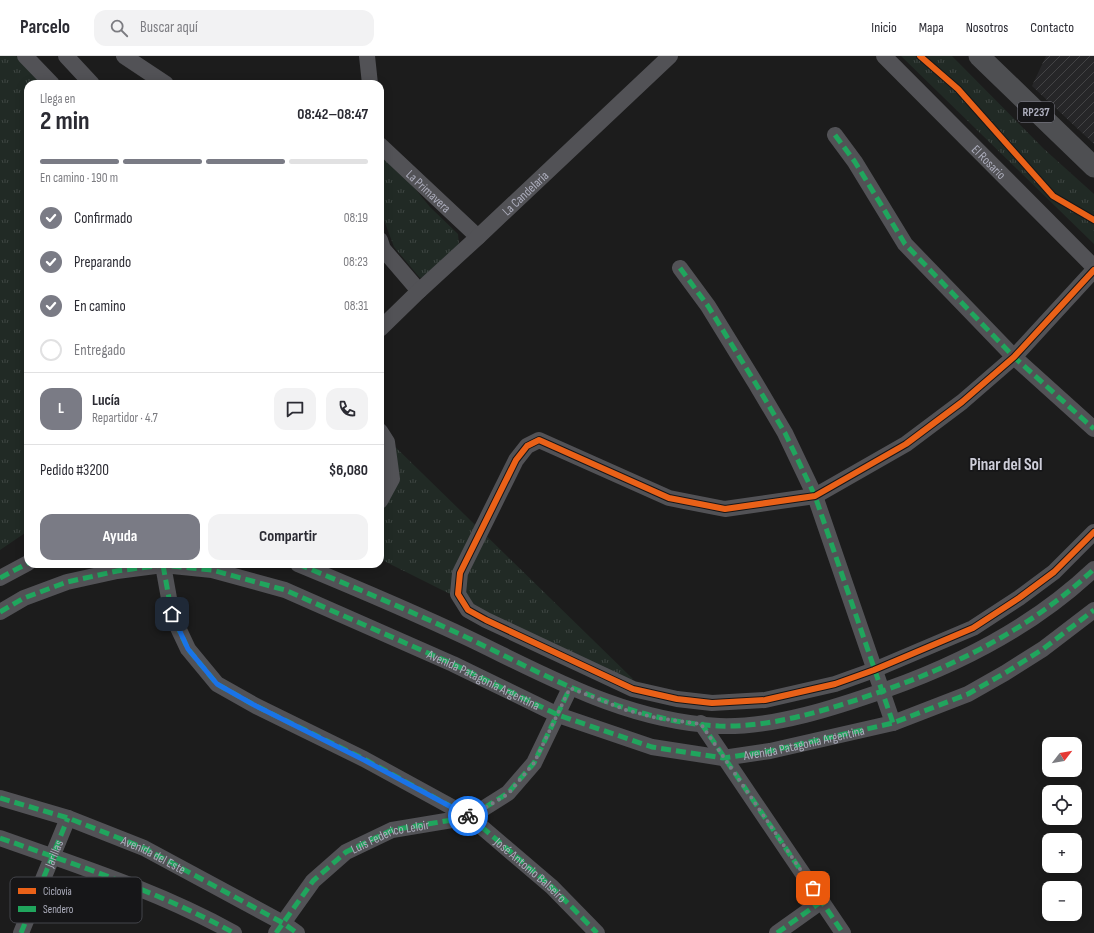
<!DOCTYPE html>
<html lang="es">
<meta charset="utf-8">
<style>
body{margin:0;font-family:"Sofia Sans Condensed",sans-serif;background:#f2f2f3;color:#2b2b33;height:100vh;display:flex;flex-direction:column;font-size:15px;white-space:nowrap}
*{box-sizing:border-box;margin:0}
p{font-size:13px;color:#7c7c81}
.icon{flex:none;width:22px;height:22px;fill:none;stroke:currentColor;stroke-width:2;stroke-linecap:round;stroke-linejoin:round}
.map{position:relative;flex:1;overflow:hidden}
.drawer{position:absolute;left:24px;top:24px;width:360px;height:488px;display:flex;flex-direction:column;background:#fff;border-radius:12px;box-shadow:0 2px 10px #0003}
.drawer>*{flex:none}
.needle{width:26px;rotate:59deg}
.controls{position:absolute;left:1042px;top:681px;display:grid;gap:8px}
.controls a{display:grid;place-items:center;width:40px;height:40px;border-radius:8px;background:#fff;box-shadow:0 2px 10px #0003;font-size:20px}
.pin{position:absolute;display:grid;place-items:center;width:34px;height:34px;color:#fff;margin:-17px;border-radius:8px;box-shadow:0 2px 6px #0006}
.courier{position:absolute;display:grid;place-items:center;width:40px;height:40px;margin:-20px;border:3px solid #1a73e8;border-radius:50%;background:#fff;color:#222;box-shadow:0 1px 5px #0007}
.summary em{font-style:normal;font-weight:700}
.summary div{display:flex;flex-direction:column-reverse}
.summary{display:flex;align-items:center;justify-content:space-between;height:68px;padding:0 16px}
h1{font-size:26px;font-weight:700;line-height:30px}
.bar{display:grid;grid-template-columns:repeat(4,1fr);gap:6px 4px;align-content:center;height:48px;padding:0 16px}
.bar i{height:5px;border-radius:3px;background:#e1e1e2}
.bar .active{background:#7a7b85}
.bar p{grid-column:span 4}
.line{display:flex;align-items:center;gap:10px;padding:0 16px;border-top:1px solid #e1e1e2}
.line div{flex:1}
.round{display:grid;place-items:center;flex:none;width:42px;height:42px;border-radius:12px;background:#f2f2f3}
ol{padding:0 16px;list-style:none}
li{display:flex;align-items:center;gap:12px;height:44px}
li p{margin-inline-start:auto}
li .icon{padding:4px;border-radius:50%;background:#7a7b85;color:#fff;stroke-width:4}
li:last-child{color:#7c7c81}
li i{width:22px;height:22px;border:2px solid #e1e1e2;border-radius:50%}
.action{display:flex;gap:8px;margin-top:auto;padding:8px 16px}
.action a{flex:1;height:46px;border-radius:12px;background:#7a7b85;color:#fff;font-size:16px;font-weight:700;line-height:46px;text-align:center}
.action a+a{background:#f2f2f3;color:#2b2b33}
header{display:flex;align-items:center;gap:24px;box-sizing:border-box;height:56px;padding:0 20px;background:#fff;border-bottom:1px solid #e1e1e2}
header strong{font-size:19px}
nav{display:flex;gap:22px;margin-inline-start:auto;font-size:14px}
.search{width:280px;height:36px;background:#f2f2f3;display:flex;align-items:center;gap:10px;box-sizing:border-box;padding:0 14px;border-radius:12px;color:#7c7c81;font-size:15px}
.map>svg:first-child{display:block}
.industrial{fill:url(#industrial-furrows)}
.grass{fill:url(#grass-tufts)}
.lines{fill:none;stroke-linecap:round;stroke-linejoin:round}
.minor{stroke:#525256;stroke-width:16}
.major{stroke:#4e4f52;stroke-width:21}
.quiet{stroke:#20a55d;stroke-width:5;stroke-dasharray:10 5;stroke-linecap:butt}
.cycleway-casing{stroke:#161618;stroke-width:8}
.cycleway{stroke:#ea6118;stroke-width:6}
.done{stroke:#7a7b85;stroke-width:4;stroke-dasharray:0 7.2}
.route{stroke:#1a73e8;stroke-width:5}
.labels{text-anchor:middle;stroke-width:3.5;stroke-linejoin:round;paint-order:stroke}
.shield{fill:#161618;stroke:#80808c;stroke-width:1}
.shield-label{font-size:12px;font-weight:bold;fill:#adaebd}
.street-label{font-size:13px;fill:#adaebd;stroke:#161618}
.district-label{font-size:17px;font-weight:bold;fill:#ceced9;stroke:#161618}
.key{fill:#161618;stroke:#43444a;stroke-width:1}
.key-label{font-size:11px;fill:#adaebd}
</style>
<header>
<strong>Parcelo</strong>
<div class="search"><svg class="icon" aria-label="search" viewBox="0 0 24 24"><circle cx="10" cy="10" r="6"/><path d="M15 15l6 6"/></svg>Buscar aquí</div>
<nav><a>Inicio</a><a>Mapa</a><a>Nosotros</a><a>Contacto</a></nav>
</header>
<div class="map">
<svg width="1094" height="877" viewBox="0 0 1094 877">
<defs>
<pattern id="industrial-furrows" width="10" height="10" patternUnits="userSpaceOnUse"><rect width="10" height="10" fill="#262628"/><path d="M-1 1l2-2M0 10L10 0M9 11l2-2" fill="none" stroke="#434345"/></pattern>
<pattern id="grass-tufts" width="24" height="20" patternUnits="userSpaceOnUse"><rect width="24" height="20" fill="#212a25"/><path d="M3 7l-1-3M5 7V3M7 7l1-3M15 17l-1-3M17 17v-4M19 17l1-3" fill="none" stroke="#3f4643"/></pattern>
</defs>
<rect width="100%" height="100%" fill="#1c1c1c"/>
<path class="industrial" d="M1046 0H1094V88L1032 30Z"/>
<path class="grass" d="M0 0H16L43 28H28V475L0 494Z
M901 0H952L1044 93 1094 138V188Z
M384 104 395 108 430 151 458 178 459 189 433 217 420 222 394 191 381 156 380 110Z
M380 376 633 623 628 627 380 503Z"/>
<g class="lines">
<g class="minor">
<path d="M25 0 52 28"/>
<path d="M66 0 92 28"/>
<path d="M124 0 166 28"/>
<path d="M367 0 370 28"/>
<path id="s1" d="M884 0 1094 211"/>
<path d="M835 79 855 106 905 188 1014 301 1094 373"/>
<path id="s2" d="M380 89 478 181"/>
<path d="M380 184 383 193 419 235"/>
<path d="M680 212 708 250 756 328 785 377 815 440 893 667"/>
<path d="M1094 214 1014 301 962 346 906 388 815 440 725 453 669 442 539 384 527 390 516 404 460 517 458 538 468 554 486 564 633 633 677 643 712 647 765 644 835 628 874 614 973 572 1019 542 1054 516 1094 476"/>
<path id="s3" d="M380 273 419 235 478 181 670 0"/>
<path d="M380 375 387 386 392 423 380 445"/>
<path d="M298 508C356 532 413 556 470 583 551 622 626 665 719 670 774 672 837 651 888 633 964 606 1036 568 1094 513"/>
<path d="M163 509 172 559 188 593 217 628 256 650 364 703 470 761 552 831 597 877"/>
<path d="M0 522 28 507"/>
<path id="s4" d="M0 556 24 542 67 526 117 515 163 509 212 514 285 534 453 608 558 659 652 691 723 702 770 695 893 667 968 638 1005 617 1043 593 1094 554"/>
<path d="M701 667 843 877"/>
<path d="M0 742 68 762 144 792 283 867 297 877"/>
<path d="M0 782C79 810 160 836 234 877"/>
<path id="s5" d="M21 877 68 762"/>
<path d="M276 877 313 825 346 796 392 774 470 761 508 737 534 707 570 632"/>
<path d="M777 877 822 845"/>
</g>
<path class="major" d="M979 0 1094 111"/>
<g class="quiet">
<path d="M835 79 855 106 905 188 1014 301 1094 373"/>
<path d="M680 212 708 250 756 328 785 377 815 440 893 667"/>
<path d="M298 508C356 532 413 556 470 583 551 622 626 665 719 670 774 672 837 651 888 633 964 606 1036 568 1094 513"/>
<path id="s6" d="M163 509 172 559 188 593 217 628 256 650 364 703 470 761 552 831 597 877"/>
<path d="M0 522 28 507"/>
<path d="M0 556 24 542 67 526 117 515 163 509 212 514 285 534 453 608 558 659 652 691 723 702 770 695 893 667 968 638 1005 617 1043 593 1094 554"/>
<path d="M701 667 843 877"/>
<path id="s7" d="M0 742 68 762 144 792 283 867 297 877"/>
<path d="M0 782C79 810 160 836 234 877"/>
<path d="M21 877 68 762"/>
<path id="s8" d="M276 877 313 825 346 796 392 774 470 761 508 737 534 707 570 632"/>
<path d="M777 877 822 845"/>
</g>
<g class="cycleway-casing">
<path id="cycleway" d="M920 0 958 33 1053 140 1094 164
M1094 214 1014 301 962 346 906 388 815 440 725 453 669 442 539 384 527 390 516 404 460 517 458 538 468 554 486 564 633 633 677 643 712 647 765 644 835 628 874 614 973 572 1019 542 1054 516 1094 476"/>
</g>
<use href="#cycleway" class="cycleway"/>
</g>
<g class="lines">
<path class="done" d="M468 760 470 761 508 738 534 707 570 632 626 654 657 662 701 668 813 832"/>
<path class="route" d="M172 558 188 593 217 628 256 650 364 704 468 760"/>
</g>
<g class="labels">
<rect class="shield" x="1018" y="46" width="36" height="20" rx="3"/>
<g class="shield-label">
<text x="1036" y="60">RP237</text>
</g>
<g class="street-label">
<text dy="5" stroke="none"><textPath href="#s1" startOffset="149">El Rosario</textPath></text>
<text dy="5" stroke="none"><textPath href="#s2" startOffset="67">La Primavera</textPath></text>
<text dy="5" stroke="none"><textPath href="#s3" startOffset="199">La Candelaria</textPath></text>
<text dy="5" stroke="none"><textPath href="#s4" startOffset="514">Avenida Patagonia Argentina</textPath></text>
<text dy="5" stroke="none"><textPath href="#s4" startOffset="850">Avenida Patagonia Argentina</textPath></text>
<text dy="5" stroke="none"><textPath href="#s8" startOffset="155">Luis Federico Leloir</textPath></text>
<text dy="5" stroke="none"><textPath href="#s5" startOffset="86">Jarillas</textPath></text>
<text dy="5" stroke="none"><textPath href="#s7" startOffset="164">Avenida del Este</textPath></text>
<text dy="5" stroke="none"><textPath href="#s6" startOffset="500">José Antonio Balseiro</textPath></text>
</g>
<g class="district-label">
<text x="1006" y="414">Pinar del Sol</text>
</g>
</g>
<rect x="10" y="821" width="132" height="46" rx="6" class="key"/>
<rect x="18" y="832" width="18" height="6" fill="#ea6118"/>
<rect x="18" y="850" width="18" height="6" fill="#20a55d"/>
<g class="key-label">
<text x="43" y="839">Ciclovía</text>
<text x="43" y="857">Sendero</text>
</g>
</svg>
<div class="controls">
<a><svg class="needle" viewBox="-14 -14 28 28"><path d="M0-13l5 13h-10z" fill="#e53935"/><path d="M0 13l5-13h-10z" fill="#7c7c81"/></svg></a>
<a><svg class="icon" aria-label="locate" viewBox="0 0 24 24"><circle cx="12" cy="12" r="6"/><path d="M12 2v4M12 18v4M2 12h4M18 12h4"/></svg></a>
<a>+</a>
<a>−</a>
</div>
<div class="pin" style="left:813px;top:832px;background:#ea580c"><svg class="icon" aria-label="bag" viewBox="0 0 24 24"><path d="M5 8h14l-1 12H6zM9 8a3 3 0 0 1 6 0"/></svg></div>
<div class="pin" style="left:172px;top:558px;background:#1f2937"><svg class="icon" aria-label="home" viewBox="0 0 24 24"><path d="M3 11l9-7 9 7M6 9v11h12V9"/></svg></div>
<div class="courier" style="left:468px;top:760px"><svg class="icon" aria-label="bike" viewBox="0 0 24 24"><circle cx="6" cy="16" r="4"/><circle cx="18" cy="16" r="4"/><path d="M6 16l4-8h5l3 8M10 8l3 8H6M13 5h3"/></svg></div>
<section class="drawer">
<div class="summary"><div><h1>2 min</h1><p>Llega en</p></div><em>08:42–08:47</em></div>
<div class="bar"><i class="active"></i><i class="active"></i><i class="active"></i><i></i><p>En camino · 190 m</p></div>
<ol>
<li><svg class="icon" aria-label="check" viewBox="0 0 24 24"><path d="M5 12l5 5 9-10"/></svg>Confirmado<p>08:19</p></li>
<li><svg class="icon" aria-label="check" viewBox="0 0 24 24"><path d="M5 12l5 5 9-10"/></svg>Preparando<p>08:23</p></li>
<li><svg class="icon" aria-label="check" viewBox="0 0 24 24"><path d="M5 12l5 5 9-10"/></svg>En camino<p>08:31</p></li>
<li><i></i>Entregado</li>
</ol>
<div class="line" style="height:72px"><b class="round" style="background:#7a7b85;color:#fff">L</b><div><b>Lucía</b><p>Repartidor · 4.7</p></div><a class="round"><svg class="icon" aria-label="chat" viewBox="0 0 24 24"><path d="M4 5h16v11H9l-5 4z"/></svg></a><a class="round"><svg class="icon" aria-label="phone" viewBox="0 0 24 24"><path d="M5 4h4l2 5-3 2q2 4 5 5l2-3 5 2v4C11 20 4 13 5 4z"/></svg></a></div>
<div class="line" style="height:52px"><div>Pedido #3200</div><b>$6,080</b></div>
<div class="action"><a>Ayuda</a><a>Compartir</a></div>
</section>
</div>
